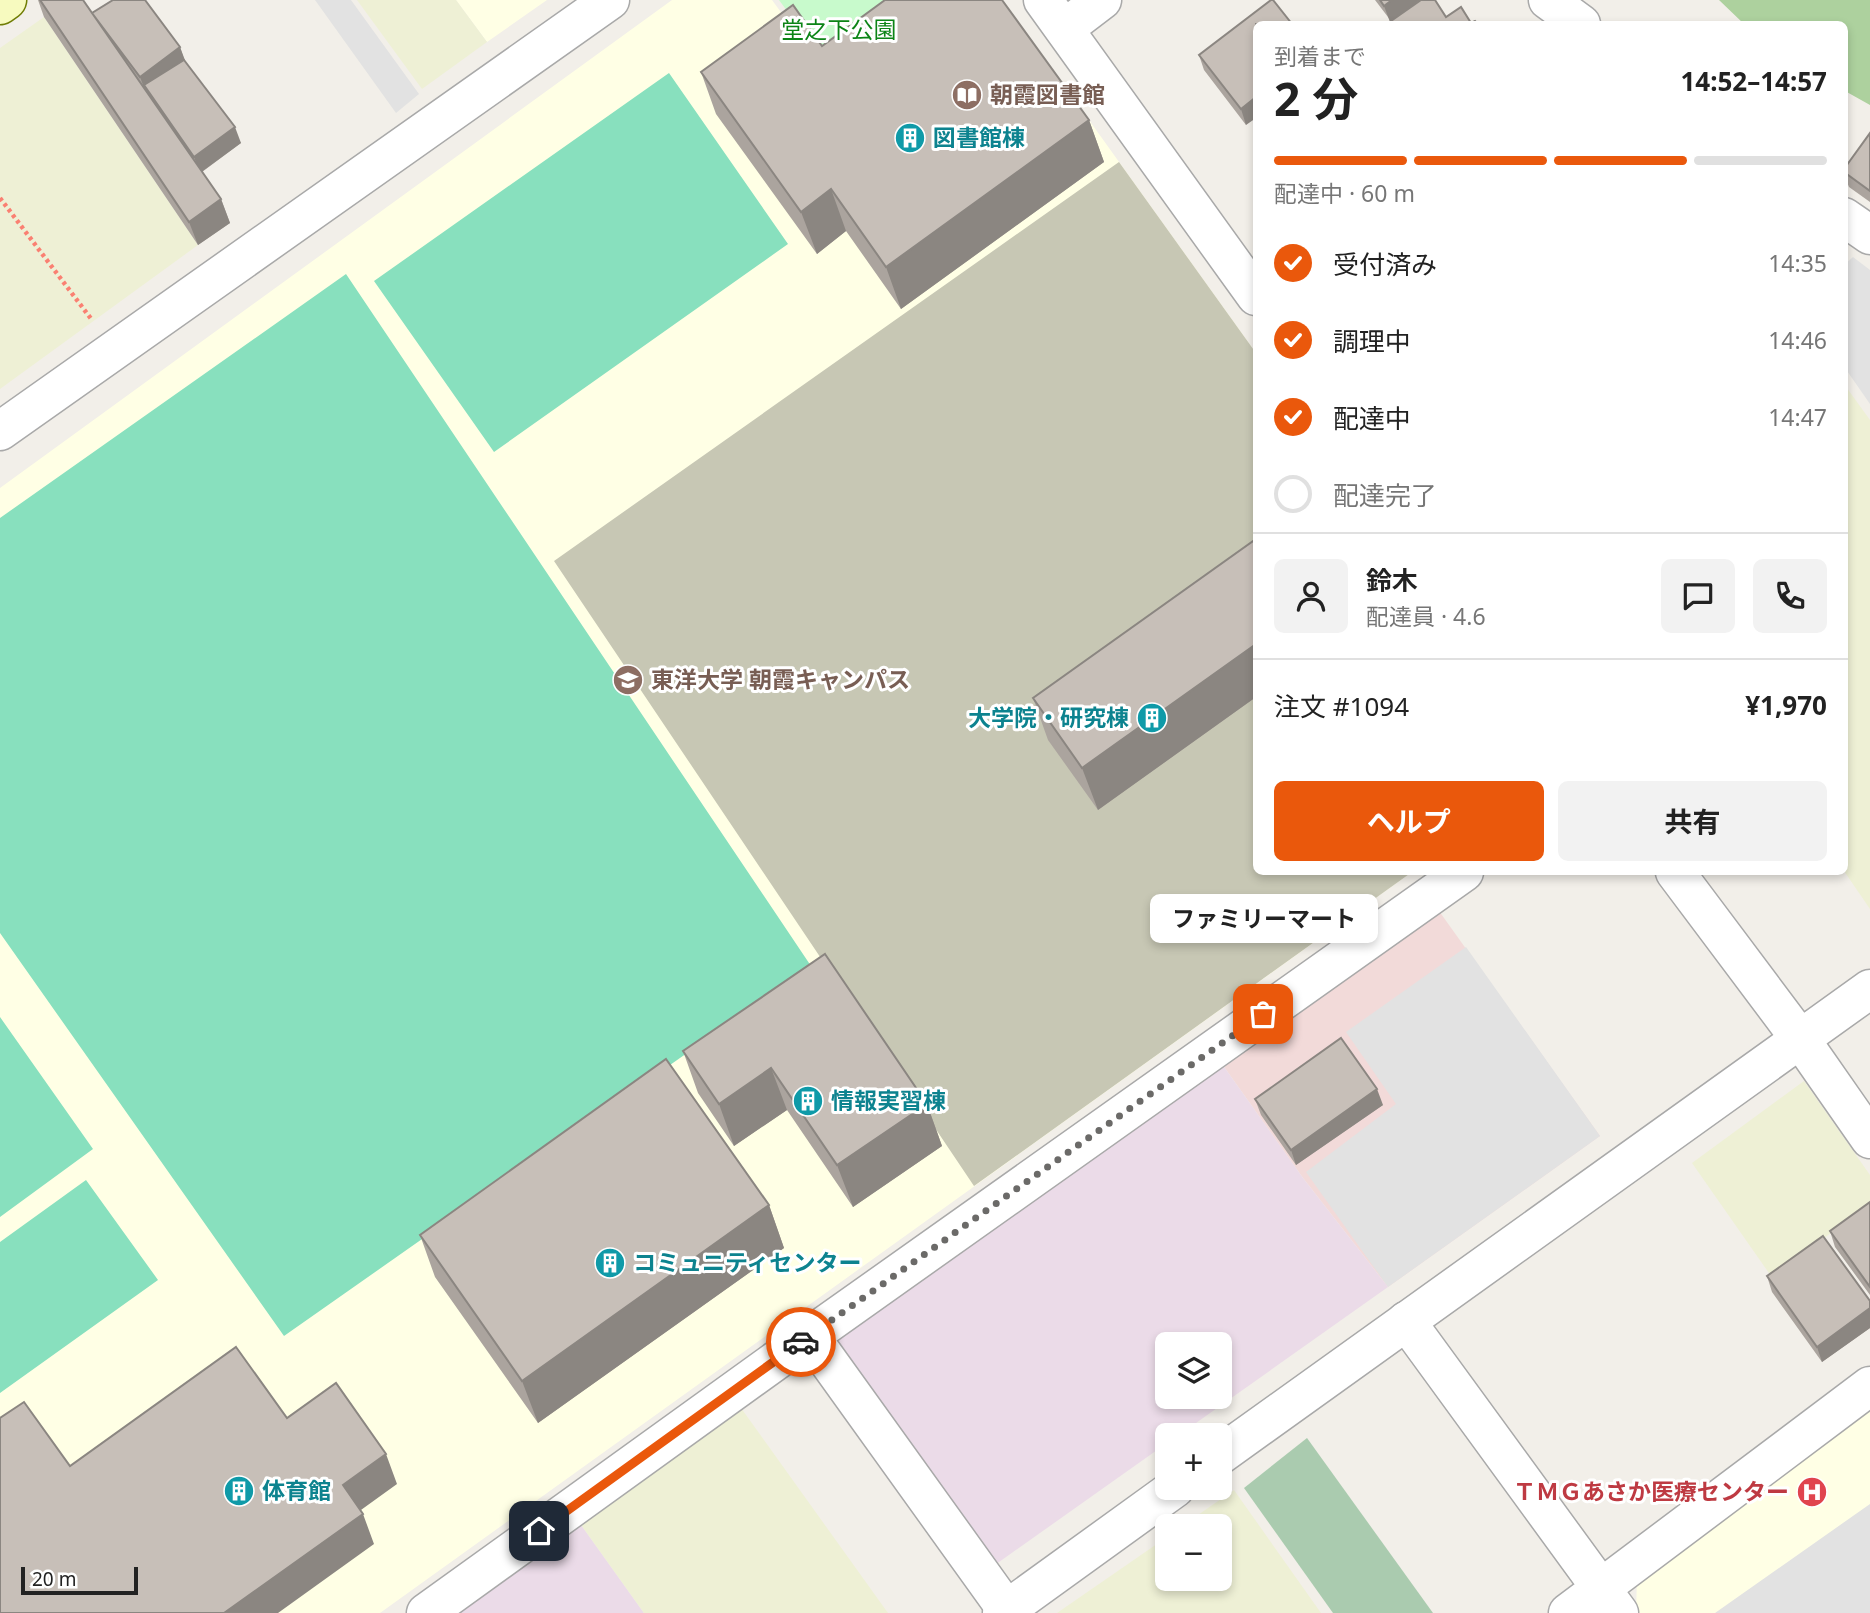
<!DOCTYPE html>
<html lang="ja">
<meta charset="utf-8">
<style>
body{margin:0;font-family:"Noto Sans","Noto Sans JP",sans-serif;background:#f2f2f2;color:#222;height:100vh;display:flex;flex-direction:column;font-size:26px;white-space:nowrap}
*{box-sizing:border-box;margin:0}
p{font-size:23px;color:#767676}
.icon{flex:none;width:38px;height:38px;fill:none;stroke:currentColor;stroke-width:2;stroke-linecap:round;stroke-linejoin:round}
.map{position:relative;flex:1;overflow:hidden}
.panel{position:absolute;left:1253px;top:21px;width:595px;height:854px;display:flex;flex-direction:column;background:#fff;border-radius:10px;box-shadow:0 4px 10px #0003}
.panel>*{flex:none}
.buttons{position:absolute;left:1155px;top:1332px;display:grid;gap:14px}
.buttons a{display:grid;place-items:center;width:77px;height:77px;border-radius:10px;background:#fff;box-shadow:0 4px 10px #0003;font-size:35px}
.scale{position:absolute;left:21px;bottom:18px;width:117px;box-sizing:border-box;padding-left:7px;border:4px solid #222;border-top:0;font-size:19px;line-height:24px;white-space:nowrap;color:#222;-webkit-text-stroke:5px #fff;paint-order:stroke}
.pin{position:absolute;display:grid;place-items:center;width:60px;height:60px;color:#fff;margin:-30px;border-radius:14px;box-shadow:0 4px 10px #0006}
.courier{position:absolute;display:grid;place-items:center;width:70px;height:70px;margin:-35px;border:5px solid #ea580c;border-radius:50%;background:#fff;color:#222;box-shadow:0 2px 9px #0007}
.bubble{position:absolute;height:49px;border-radius:10px;background:#fff;box-shadow:0 4px 10px #0003;font-size:23px;font-weight:700;line-height:49px;text-align:center}
.head em{font-style:normal;font-weight:700}
.head div{display:flex;flex-direction:column-reverse}
.head{display:flex;align-items:center;justify-content:space-between;height:119px;padding:0 21px}
h1{font-size:46px;font-weight:700;line-height:52px}
.bar{display:grid;grid-template-columns:repeat(4,1fr);gap:10px 7px;align-content:center;height:84px;padding:0 21px}
.bar i{height:9px;border-radius:5px;background:#e0e0e0}
.bar .current{background:#ea580c}
.bar p{grid-column:span 4}
.line{display:flex;align-items:center;gap:18px;padding:0 21px;border-top:2px solid #e0e0e0}
.line div{flex:1}
.round{display:grid;place-items:center;flex:none;width:74px;height:74px;border-radius:10px;background:#f2f2f2}
ol{padding:0 21px;list-style:none}
li{display:flex;align-items:center;gap:21px;height:77px}
li p{margin-inline-start:auto}
li .icon{padding:7px;border-radius:50%;background:#ea580c;color:#fff;stroke-width:4}
li:last-child{color:#767676}
li i{width:38px;height:38px;border:4px solid #e0e0e0;border-radius:50%}
.action{display:flex;gap:14px;margin-top:auto;padding:14px 21px}
.action a{flex:1;height:80px;border-radius:10px;background:#ea580c;color:#fff;font-size:28px;font-weight:700;line-height:80px;text-align:center}
.action a+a{background:#f2f2f2;color:#222}
.map>svg:first-child{display:block}
.commercial{fill:#f2dad9}
.industrial{fill:#ebdbe8;fill-rule:evenodd}
.education{fill:#ffffe5}
.construction{fill:#c7c7b4}
.farmland{fill:#eef0d5}
.forest{fill:#add19e}
.cemetery{fill:#aacbaf}
.park{fill:#c8facc}
.pitch{fill:#88e0be}
.parking{fill:#e2e2e2}
.lines{fill:none;stroke-linecap:round;stroke-linejoin:round}
.minor-casing{stroke:#a9a9a9;stroke-width:41}
.tertiary-casing{stroke:#a9a9a9;stroke-width:41}
.secondary-casing{stroke:#707d05;stroke-width:41}
.path{stroke:#fa8072;stroke-width:4.5;stroke-dasharray:3.5 3.5;stroke-linecap:butt}
.minor{stroke:#fff;stroke-width:38}
.tertiary{stroke:#fff;stroke-width:38}
.secondary{stroke:#f7fabf;stroke-width:38}
.wall{fill:#aba49e}
.shaded-wall{fill:#8b8681}
.building{fill:#c7bfb8;stroke:#8b8681;stroke-width:2}
.done{stroke:#6b6a68;stroke-width:7;stroke-dasharray:0 12.6}
.route{stroke:#ea580c;stroke-width:9}
.labels{text-anchor:middle;stroke-width:6;stroke-linejoin:round;paint-order:stroke}
.park-label{font-size:23px;fill:#0c8416;stroke:#fff}
.education-label{font-size:23px;font-weight:bold;fill:#785e54;stroke:#fff;text-anchor:start}
.culture-label{font-size:23px;font-weight:bold;fill:#0d838f;stroke:#fff;text-anchor:start}
.health-label{font-size:23px;font-weight:bold;fill:#be3a42;stroke:#fff;text-anchor:end}
</style>
<div class="map">
<svg width="1870" height="1613" viewBox="0 0 1870 1613">
<rect width="100%" height="100%" fill="#f2efe9"/>
<path class="commercial" d="M1439 911 1600 1136 1388 1287 1303 1178 1222 1064Z"/>
<path class="industrial" d="M1222 1064 1303 1178 1388 1287 1179 1435H1167V1443L992 1567 832 1342ZM1167 1344H1220V1396H1167Z
M579 1522 644 1613H447Z"/>
<path class="education" d="M456 0H547L487 42Z
M672 0H772L830 79 934 0H1003L1256 353V872H1412L380 1613H0V488Z
M1870 1407V1613H1636L1637 1576Z"/>
<path class="construction" d="M1119 162 1256 353V872H1412L974 1186 554 561Z"/>
<path class="farmland" d="M357 0H456L487 42 422 89Z
M44 17 198 245 0 389V48Z
M1844 384 1870 420V909L1844 871Z
M1804 1081 1870 1175V1205L1771 1276 1692 1163Z
M741 1408 888 1613H644L579 1522Z
M1234 1490 1321 1613H1057L1167 1537V1578H1220V1526H1182Z"/>
<path class="forest" d="M1719 0H1870V105L1845 91 1844 24H1744Z"/>
<path class="cemetery" d="M1307 1438 1433 1613H1333L1244 1488Z"/>
<path class="park" d="M779 0H929L832 72Z"/>
<path class="pitch" d="M669 73 788 244 494 452 374 281Z
M346 274 811 966 284 1336 0 933V518Z
M0 1017 93 1149 0 1217Z
M86 1180 158 1280 0 1393V1242Z"/>
<path class="parking" d="M315 0H351L419 94 396 113Z
M1853 257 1870 270V404L1845 368V264Z
M1466 947 1600 1136 1388 1287 1306 1172 1396 1104 1346 1032Z
M1870 1504V1613H1715Z"/>
<g class="lines">
<g class="minor-casing">
<path id="minor" d="M1043 0 1256 296
M1064 29 1102 0
M0 431 610 0
M1675 872 1801 1040 1870 1139
M1406 1321 1619 1613
M810 1336 1009 1613
M426 1613 810 1336 1464 872
M1568 1613 1870 1386"/>
</g>
<g class="tertiary-casing">
<path id="tertiary" d="M1548 0 1581 24
M1844 217 1870 235
M1220 1455 1870 989
M1002 1613 1175 1488"/>
</g>
<g class="secondary-casing">
<path id="secondary" d="M0 5 7 0"/>
</g>
<path class="path" d="M0 198 92 320"/>
<use href="#minor" class="minor"/>
<use href="#tertiary" class="tertiary"/>
<use href="#secondary" class="secondary"/>
</g>
<path class="wall" d="M38 0H83L92 13 180 47 185 62 241 143 202 172 221 199 230 223 198 245 44 17Z
M1271 0 1246 125 1204 70 1199 55Z
M1375 0H1420L1401 14 1446 17 1478 24H1392L1391 21Z
M822 46 1089 120 1104 162 901 309 846 231 817 254 716 114 701 72Z
M1870 134V202L1849 187 1844 175V169Z
M1256 539V697L1098 810 1048 740 1033 698Z
M825 954 927 1104 942 1146 853 1207 787 1110 734 1146 698 1093 683 1051Z
M1255 1099 1383 1105 1296 1165 1261 1115Z
M1870 1202V1295L1835 1247 1830 1231Z
M769 1205 784 1248 538 1423 435 1277 420 1235Z
M1767 1276 1870 1301V1328L1822 1362 1772 1292Z"/>
<path class="shaded-wall" d="M1392 0H1420L1390 22 1384 6Z
M180 47 186 63 144 85 146 93 140 77Z
M1256 97V118L1246 125 1241 109Z
M1089 120 1104 162 901 309 886 267Z
M235 127 241 143 200 173 194 157Z
M831 189 846 231 817 254 801 212Z
M221 199 230 223 198 245 189 222Z
M1256 644V697L1098 810 1082 768Z
M771 1068 787 1110 734 1146 719 1104Z
M1377 1089 1383 1105 1296 1165 1291 1150Z
M927 1104 942 1146 853 1207 837 1165Z
M769 1205 784 1248 538 1423 522 1381Z
M1870 1308V1328L1822 1362 1817 1347Z
M386 1454 397 1484 354 1515 343 1485Z
M363 1514 374 1544 278 1613H224Z"/>
<path class="building" d="M40 0H83L221 199 189 222Z
M113 0H145L180 47 140 77 92 13Z
M885 0H1002L1089 120 886 267 831 189 801 212 701 72 793 5 822 46Z
M1271 0H1273L1292 24H1256V97L1241 109 1199 55Z
M1380 0H1392L1384 6Z
M1421 0H1435L1446 17 1461 7 1471 23 1475 21 1478 24H1393L1391 21Z
M184 60 235 127 194 157 144 85Z
M1870 133V191L1844 172V169Z
M1256 539V644L1082 768 1033 698Z
M825 954 927 1104 837 1165 771 1068 719 1104 683 1051Z
M1341 1038 1377 1089 1291 1150 1255 1099Z
M666 1059 769 1205 522 1381 420 1235Z
M1870 1202V1287L1830 1231Z
M1823 1236 1870 1301V1308L1817 1347 1767 1276Z
M236 1347 287 1418 336 1383 386 1454 343 1485 363 1514 224 1613H0V1418L24 1402 70 1466Z"/>
<g class="lines">
<path class="done" d="M801 1342 1263 1014"/>
<path class="route" d="M539 1531 801 1342"/>
</g>
<defs>
<g id="library-disc" transform="scale(1.575)"><circle r="9.5" fill="#8d6e63" stroke="#fff"/><path d="M-6-4Q-3-5.5-.7-3.5V5Q-3 3-6 4ZM6-4Q3-5.5 .7-3.5V5Q3 3 6 4Z" fill="#fff"/></g>
<g id="building-disc" transform="scale(1.575)"><circle r="9.5" fill="#0f9aa8" stroke="#fff"/><path d="M-4-6H4V6H1V3H-1V6H-4ZM-2.5-4.3h1.7v1.8h-1.7ZM.8-4.3h1.7v1.8H.8ZM-2.5-1h1.7V.8h-1.7ZM.8-1h1.7V.8H.8Z" fill="#fff"/></g>
<g id="university-disc" transform="scale(1.575)"><circle r="9.5" fill="#8d6e63" stroke="#fff"/><path d="M0-5L7-2L0 1L-7-2ZM-4 1L0 2.5L4 1V4Q0 6-4 4Z" fill="#fff"/></g>
<g id="hospital-disc" transform="scale(1.575)"><circle r="9.5" fill="#e0444e" stroke="#fff"/><path d="M-5-5h3v3.5h4V-5h3V5h-3V1.5h-4V5h-3Z" fill="#fff"/></g>
</defs>
<g fill-rule="evenodd">
<use href="#library-disc" x="967" y="95"/>
<use href="#building-disc" x="910" y="138"/>
<use href="#university-disc" x="628" y="680"/>
<use href="#building-disc" x="1152" y="718"/>
<use href="#building-disc" x="808" y="1101"/>
<use href="#building-disc" x="610" y="1263"/>
<use href="#building-disc" x="239" y="1491"/>
<use href="#hospital-disc" x="1812" y="1492"/>
</g>
<g class="labels">
<g class="park-label">
<text x="839" y="38">堂之下公園</text>
</g>
<g class="education-label">
<text x="990" y="103">朝霞図書館</text>
<text x="651" y="688">東洋大学 朝霞キャンパス</text>
</g>
<g class="culture-label">
<text x="933" y="146">図書館棟</text>
<text x="1129" y="726" text-anchor="end">大学院・研究棟</text>
<text x="831" y="1109">情報実習棟</text>
<text x="633" y="1271">コミュニティセンター</text>
<text x="262" y="1499">体育館</text>
</g>
<g class="health-label">
<text x="1789" y="1500">ＴＭＧあさか医療センター</text>
</g>
</g>
</svg>
<div class="buttons">
<a><svg class="icon" aria-label="layers" viewBox="0 0 24 24"><path d="M12 4l9 5-9 5-9-5zM3 14l9 5 9-5"/></svg></a>
<a>+</a>
<a>−</a>
</div>
<div class="scale">20 m</div>
<div class="pin" style="left:1263px;top:1014px;background:#ea580c"><svg class="icon" aria-label="bag" viewBox="0 0 24 24"><path d="M5 8h14l-1 12H6zM9 8a3 3 0 0 1 6 0"/></svg></div>
<div class="pin" style="left:539px;top:1531px;background:#1f2937"><svg class="icon" aria-label="home" viewBox="0 0 24 24"><path d="M3 11l9-7 9 7M6 9v11h12V9"/></svg></div>
<div class="courier" style="left:801px;top:1342px"><svg class="icon" aria-label="car" viewBox="0 0 24 24"><path d="M5 17H2v-5l4-1 3-4h7l3 4 3 1v5h-3M9 17h6M6 11h13"/><circle cx="7" cy="17" r="2"/><circle cx="17" cy="17" r="2"/></svg></div>
<div class="bubble" style="left:1150px;top:894px;width:228px">ファミリーマート</div>
<section class="panel">
<div class="head"><div><h1>2 分</h1><p>到着まで</p></div><em>14:52–14:57</em></div>
<div class="bar"><i class="current"></i><i class="current"></i><i class="current"></i><i></i><p>配達中 · 60 m</p></div>
<ol>
<li><svg class="icon" aria-label="check" viewBox="0 0 24 24"><path d="M5 12l5 5 9-10"/></svg>受付済み<p>14:35</p></li>
<li><svg class="icon" aria-label="check" viewBox="0 0 24 24"><path d="M5 12l5 5 9-10"/></svg>調理中<p>14:46</p></li>
<li><svg class="icon" aria-label="check" viewBox="0 0 24 24"><path d="M5 12l5 5 9-10"/></svg>配達中<p>14:47</p></li>
<li><i></i>配達完了</li>
</ol>
<div class="line" style="height:126px"><a class="round"><svg class="icon" aria-label="person" viewBox="0 0 24 24"><circle cx="12" cy="8" r="4"/><path d="M4 21q1-7 8-7t8 7"/></svg></a><div><b>鈴木</b><p>配達員 · 4.6</p></div><a class="round"><svg class="icon" aria-label="chat" viewBox="0 0 24 24"><path d="M4 5h16v11H9l-5 4z"/></svg></a><a class="round"><svg class="icon" aria-label="phone" viewBox="0 0 24 24"><path d="M5 4h4l2 5-3 2q2 4 5 5l2-3 5 2v4C11 20 4 13 5 4z"/></svg></a></div>
<div class="line" style="height:91px"><div>注文 #1094</div><b>¥1,970</b></div>
<div class="action"><a>ヘルプ</a><a>共有</a></div>
</section>
</div>
